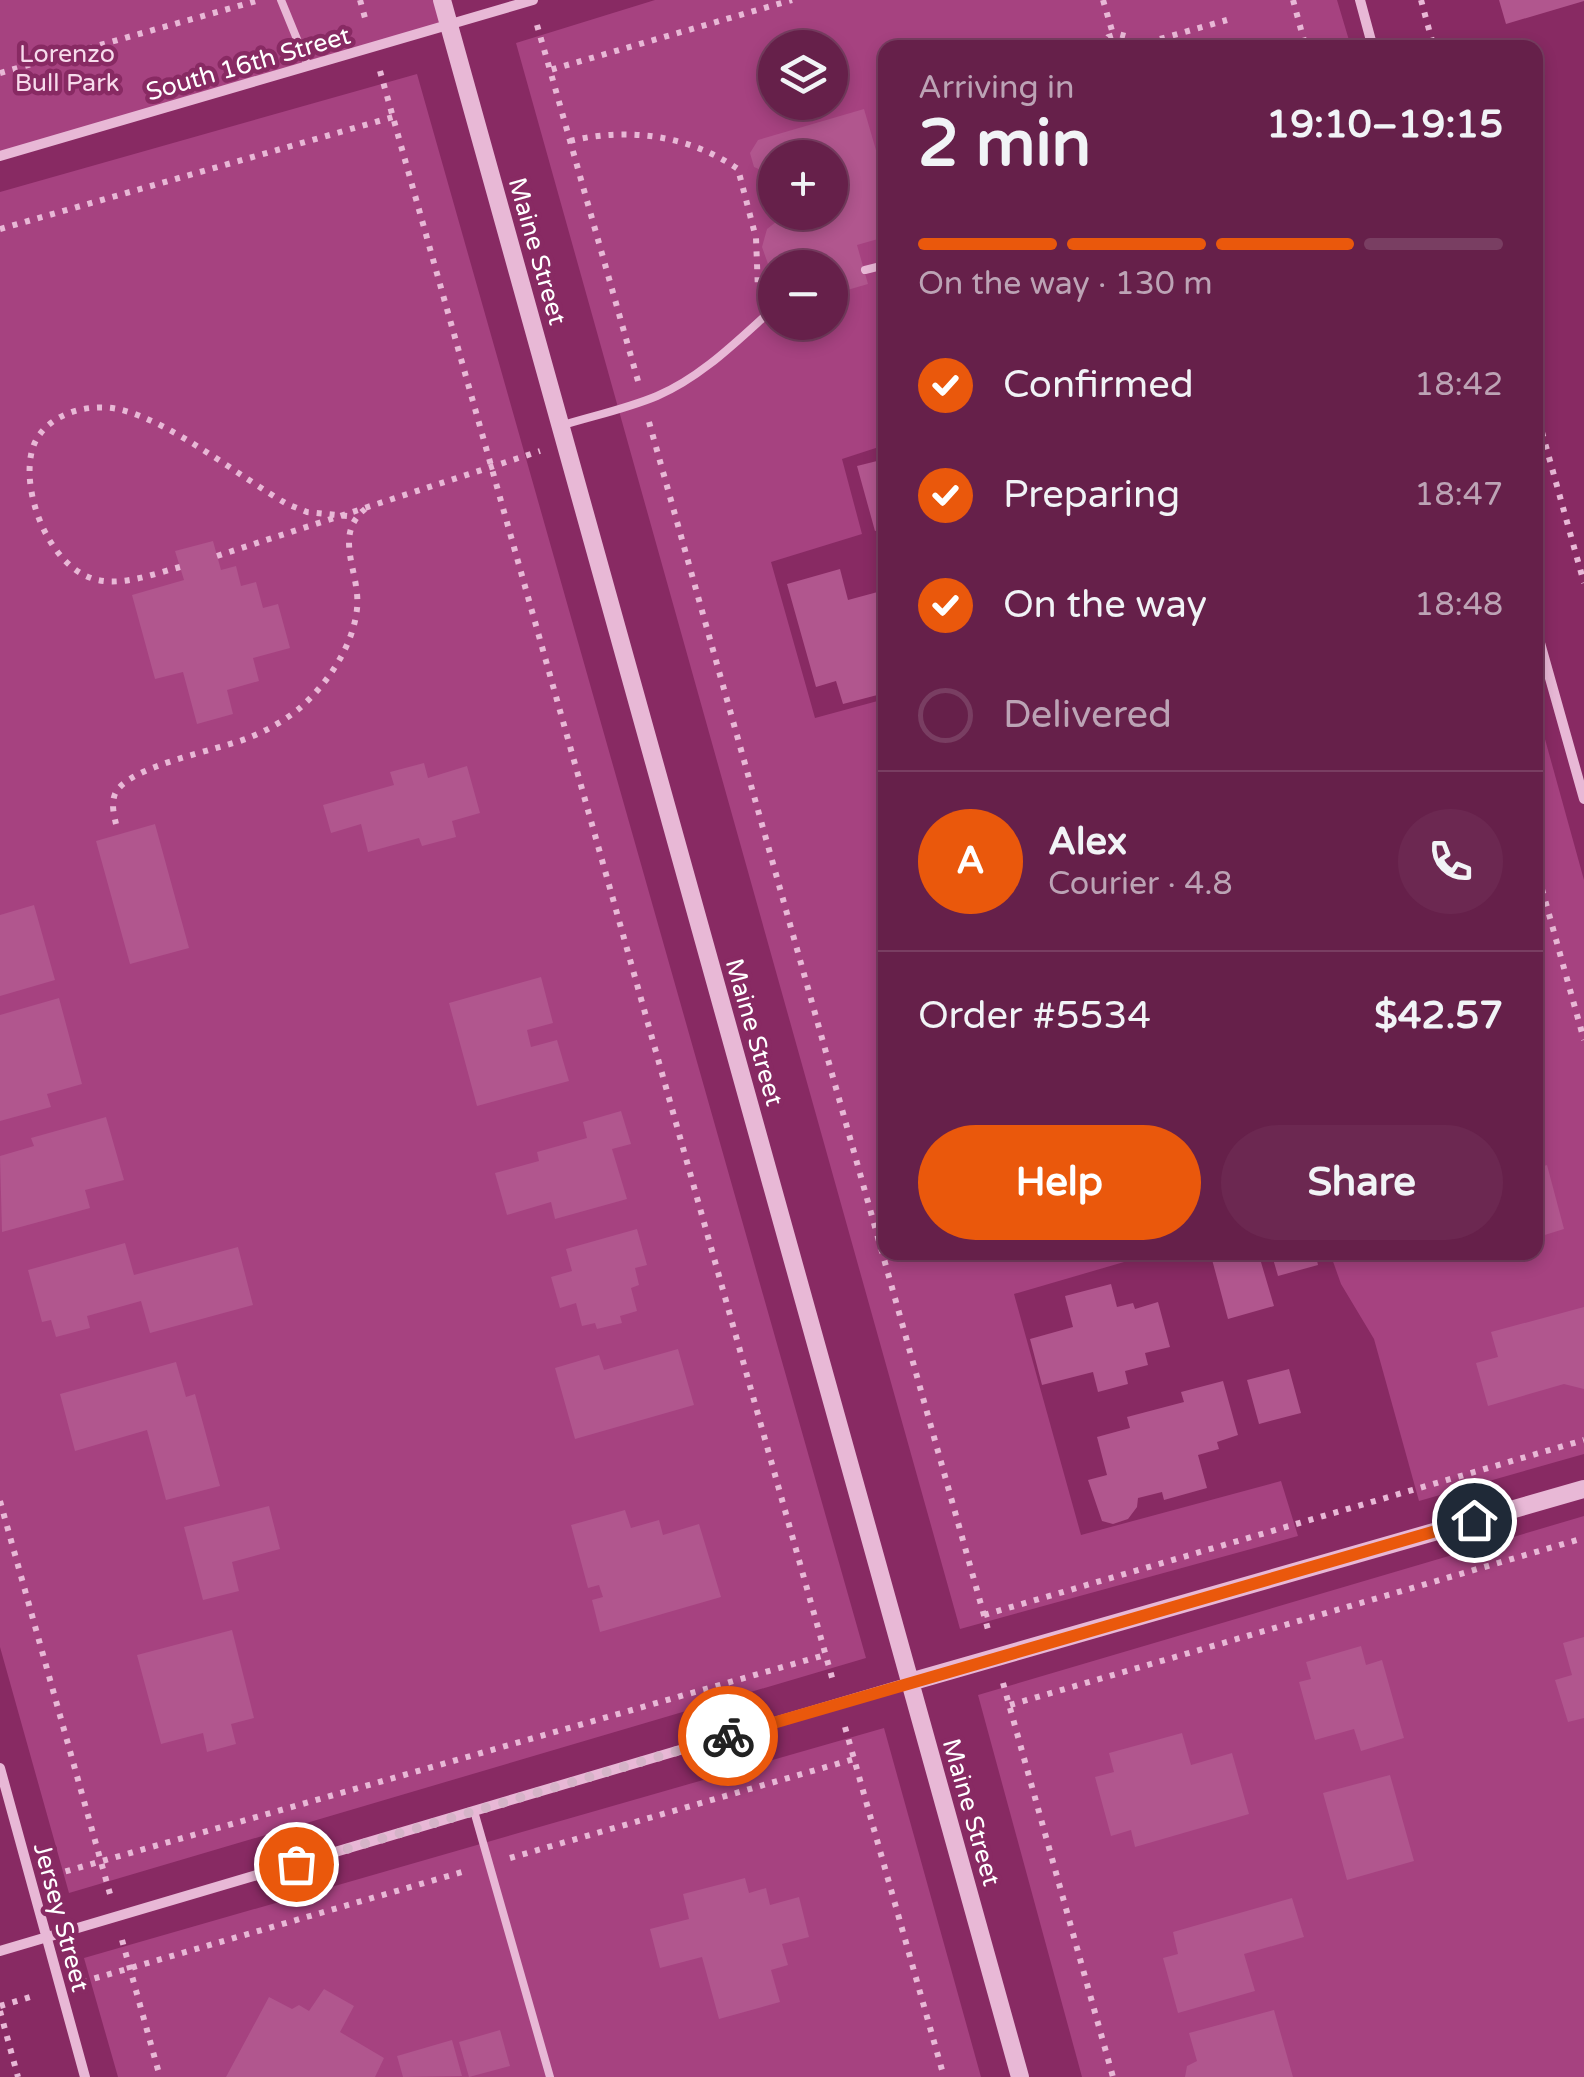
<!DOCTYPE html>
<meta charset="utf-8">
<style>
body{margin:0;font-family:"Varela Round",sans-serif;background:#6c2851;color:#f1f3f6;height:100vh;display:flex;flex-direction:column;font-size:38px;white-space:nowrap}
*{box-sizing:border-box;margin:0}
p{font-size:32px;color:#bca3b5}
.icon{flex:none;width:55px;height:55px;fill:none;stroke:currentColor;stroke-width:2;stroke-linecap:round;stroke-linejoin:round}
.map{position:relative;flex:1;overflow:hidden}
.sheet{position:absolute;left:878px;top:40px;width:665px;height:1220px;display:flex;flex-direction:column;background:#66204a;border-radius:20px;box-shadow:0 5px 15px #0003,0 0 0 2px #793e62}
.sheet>*{flex:none}
.controls{position:absolute;left:758px;top:30px;display:grid;gap:20px}
.controls a{display:grid;place-items:center;width:90px;height:90px;border-radius:50%;background:#66204a;box-shadow:0 5px 15px #0003,0 0 0 2px #793e62;font-size:50px}
.pin{position:absolute;display:grid;place-items:center;width:85px;height:85px;color:#fff;margin:-42px;border:5px solid #fff;border-radius:50%;box-shadow:0 2px 10px #0007}
.courier{position:absolute;display:grid;place-items:center;width:100px;height:100px;margin:-50px;border:8px solid #ea580c;border-radius:50%;background:#fff;color:#222;box-shadow:0 2px 12px #0007}
.summary em{font-style:normal;font-weight:800}
.summary div{display:flex;flex-direction:column-reverse}
.summary{display:flex;align-items:center;justify-content:space-between;height:170px;padding:0 40px}
h1{font-size:65px;font-weight:800;line-height:75px}
.bar{display:grid;grid-template-columns:repeat(4,1fr);gap:15px 10px;align-content:center;height:120px;padding:0 40px}
.bar i{height:12px;border-radius:8px;background:#793e62}
.bar .selected{background:#ea580c}
.bar p{grid-column:span 4}
.line{display:flex;align-items:center;gap:25px;padding:0 40px;border-top:2px solid #793e62}
.line div{flex:1}
.round{display:grid;place-items:center;flex:none;width:105px;height:105px;border-radius:52px;background:#6c2851}
ol{padding:0 40px;list-style:none}
li{display:flex;align-items:center;gap:30px;height:110px}
li p{margin-inline-start:auto}
li .icon{padding:10px;border-radius:50%;background:#ea580c;color:#fff;stroke-width:4}
li:last-child{color:#bca3b5}
li i{width:55px;height:55px;border:5px solid #793e62;border-radius:50%}
.button{display:flex;gap:20px;margin-top:auto;padding:20px 40px}
.button a{flex:1;height:115px;border-radius:60px;background:#ea580c;color:#fff;font-size:40px;font-weight:800;line-height:115px;text-align:center}
.button a+a{background:#6c2851;color:#f1f3f6}
.map>svg:first-child{display:block}
.green{fill:#a64280;fill-rule:evenodd}
.building{fill:#b1568e}
.lines{fill:none;stroke-linecap:round;stroke-linejoin:round}
.path{stroke:#e8b8d6;stroke-width:6;stroke-dasharray:5 8;stroke-linecap:butt}
.service{stroke:#e8b8d6;stroke-width:8}
.minor{stroke:#e8b8d6;stroke-width:10}
.tertiary{stroke:#e8b8d6;stroke-width:18}
.done{stroke:#d5b4c8;stroke-width:10;stroke-dasharray:0 18}
.route{stroke:#ea580c;stroke-width:12}
.labels{text-anchor:middle;stroke-width:9;stroke-linejoin:round;paint-order:stroke}
.park-label{font-size:25px;fill:#f7dbec;stroke:#882a63}
.street-label{font-size:25px;fill:#fff;stroke:#882a63}
</style>
<div class="map">
<svg width="1584" height="2077" viewBox="0 0 1584 2077">
<rect width="100%" height="100%" fill="#882a63"/>
<path class="green" d="M0 0H447L454 23 0 156Z
M655 0H1337L1351 47 885 48V445L842 459 862 534 771 562 815 718 885 699V1252L1155 1253 1014 1294 1081 1535 1281 1481 1298 1536 960 1629 516 43ZM775 48H830V102H775ZM775 158H830V212H775ZM775 268H830V322H775Z
M417 74 866 1658 69 1893 0 1647V192Z
M1535 703 1584 880V1454L1419 1501 1374 1339 1341 1284 1330 1253 1535 1252Z
M1584 1516V2077H1082L978 1695Z
M884 1728 981 2077H118L84 1958Z"/>
<path class="building" d="M1499 0H1584V1L1506 24Z
M864 109 885 181V237L857 245 868 284 830 295V268H775V271L768 264 762 247 767 229 781 218 779 212H830V158H775L774 194 768 173 754 167 750 153 758 140Z
M885 459V528L875 531 857 466Z
M213 541 221 570 236 566 241 586 256 582 263 608 278 604 290 648 253 658 259 681 227 690 233 714 197 724 183 672 155 679 132 595 184 580 175 551Z
M840 569 848 600 885 590V693L843 704 836 681 816 687 787 584Z
M424 763 428 778 467 766 480 813 452 821 456 837 422 846 419 838 368 852 361 824 331 833 323 805 394 785 390 772Z
M155 824 189 948 130 964 96 841Z
M34 905 55 980 0 996V915Z
M541 977 553 1023 527 1030 531 1047 557 1040 569 1081 477 1106 449 1003Z
M59 998 82 1084 47 1094 51 1107 0 1121V1015Z
M621 1111 631 1144 612 1149 627 1199 555 1219 551 1202 507 1215 495 1173 539 1161 537 1152 587 1138 583 1122Z
M106 1117 124 1180 85 1190 90 1208 2 1232 0 1156 34 1146 31 1138Z
M1547 1165 1564 1229 1535 1238V1169Z
M637 1229 647 1265 635 1268 639 1285 631 1288 637 1311 620 1316 622 1323 597 1329 595 1323 582 1326 576 1303 560 1308 551 1277 572 1271 566 1249Z
M125 1243 134 1275 238 1247 253 1305 150 1333 141 1301 87 1316 90 1328 56 1337 51 1320 42 1322 28 1270Z
M1210 1252H1258L1274 1306 1228 1319Z
M1271 1252H1315L1318 1265 1278 1276Z
M1111 1284 1117 1307 1133 1303 1135 1309 1158 1302 1170 1347 1145 1353 1148 1365 1125 1371 1128 1384 1098 1392 1093 1372 1042 1385 1030 1339 1073 1327 1065 1296Z
M1584 1307V1389L1564 1384 1488 1406 1476 1363 1498 1357 1491 1332Z
M678 1349 694 1405 575 1439 555 1368 599 1355 604 1370Z
M176 1362 186 1397 195 1394 220 1486 166 1500 147 1430 75 1451 60 1394Z
M1289 1369 1301 1413 1259 1424 1247 1380Z
M1223 1381 1238 1435 1217 1442 1219 1449 1198 1455 1207 1488 1164 1500 1162 1492 1138 1498 1137 1507 1128 1519 1113 1524 1102 1521 1088 1480 1107 1475 1097 1437 1130 1428 1127 1417 1184 1402 1181 1392Z
M269 1506 280 1549 232 1562 239 1591 203 1600 184 1527Z
M625 1510 631 1528 659 1520 663 1535 699 1524 721 1597 600 1632 592 1600 603 1597 599 1585 588 1588 571 1525Z
M232 1630 254 1718 231 1724 236 1744 207 1752 203 1733 161 1744 137 1655Z
M1584 1637V1718L1568 1722 1555 1680 1572 1675 1563 1643Z
M1361 1646 1366 1665 1382 1660 1404 1738 1361 1751 1354 1729 1315 1740 1299 1682 1311 1679 1306 1662Z
M1182 1733 1191 1765 1232 1753 1249 1814 1135 1847 1131 1830 1111 1836 1095 1777 1114 1772 1109 1753Z
M1390 1775 1414 1861 1347 1880 1323 1793Z
M745 1878 749 1893 766 1888 770 1905 799 1897 809 1937 782 1944 788 1965 771 1970 780 2002 719 2019 702 1957 660 1968 650 1929 689 1919 683 1894Z
M1292 1898 1304 1937 1244 1954 1255 1991 1178 2013 1163 1958 1178 1954 1173 1932Z
M324 1989 354 2006 340 2032 384 2058 375 2077H226L269 1997 292 2009 299 2005 309 2011Z
M1274 2010 1293 2077H1185L1187 2066 1197 2061 1189 2033Z
M500 2030 510 2066 469 2077 459 2042Z
M452 2040 462 2076 403 2077 397 2056Z"/>
<g class="lines">
<path class="path" d="M360 0 367 25
M1103 0 1113 34
M1293 0 1306 48
M1421 0 1434 48
M537 25 550 70
M1135 46 1227 20
M1101 48 1108 37 1118 34 1129 37 1135 48
M380 71 833 1681
M0 73 260 0
M570 141C627 127 689 135 738 169L756 238 758 290
M0 229 393 117
M638 381 550 70 792 0
M1535 407 1584 583
M649 422 989 1633
M217 556 540 451
M180 567C153 574 118 588 91 578 49 563 23 496 31 455 38 415 88 401 122 410 173 423 240 477 287 504L307 512 347 516
M116 824C114 815 111 804 115 794 127 766 219 750 248 738 266 731 286 720 301 707 328 683 353 646 357 609 361 573 332 536 365 509
M1535 864 1584 1040
M0 1501 110 1894
M984 1615 1584 1440
M1003 1683 1113 2077
M1010 1705 1584 1538
M845 1727 944 2077
M510 1858 854 1759
M53 1875 825 1655
M122 1940 160 2077
M82 1982 469 1870
M0 2006 37 1995
M0 2011 18 2077"/>
<path class="service" d="M281 0 308 66
M865 270 885 265
M560 426C592 416 626 409 657 396 702 377 739 339 775 307
M474 1811 550 2077"/>
<path class="minor" d="M1360 0 1373 48
M0 156 533 0
M1535 625 1584 799
M0 1768 85 2077
M0 1951 910 1682"/>
<path class="tertiary" d="M442 0 1020 2077
M910 1682 1584 1489"/>
</g>
<g class="lines">
<path class="done" d="M296 1864 728 1736"/>
<path class="route" d="M728 1736 1474 1520"/>
</g>
<g class="labels">
<g class="park-label">
<text x="67" y="62">Lorenzo<tspan x="67" dy="29">Bull Park</tspan></text>
</g>
<g class="street-label">
<text transform="translate(248 63) rotate(-16)" y="9">South 16th Street</text>
<text transform="translate(538 251) rotate(74)" y="9">Maine Street</text>
<text transform="translate(755 1032) rotate(74)" y="9">Maine Street</text>
<text transform="translate(972 1812) rotate(74)" y="9">Maine Street</text>
<text transform="translate(62 1917) rotate(75)" y="9">Jersey Street</text>
</g>
</g>
</svg>
<div class="controls">
<a><svg class="icon" aria-label="layers" viewBox="0 0 24 24"><path d="M12 4l9 5-9 5-9-5zM3 14l9 5 9-5"/></svg></a>
<a>+</a>
<a>−</a>
</div>
<div class="pin" style="left:296px;top:1864px;background:#ea580c"><svg class="icon" aria-label="bag" viewBox="0 0 24 24"><path d="M5 8h14l-1 12H6zM9 8a3 3 0 0 1 6 0"/></svg></div>
<div class="pin" style="left:1474px;top:1520px;background:#1f2937"><svg class="icon" aria-label="home" viewBox="0 0 24 24"><path d="M3 11l9-7 9 7M6 9v11h12V9"/></svg></div>
<div class="courier" style="left:728px;top:1736px"><svg class="icon" aria-label="bike" viewBox="0 0 24 24"><circle cx="6" cy="16" r="4"/><circle cx="18" cy="16" r="4"/><path d="M6 16l4-8h5l3 8M10 8l3 8H6M13 5h3"/></svg></div>
<section class="sheet">
<div class="summary"><div><h1>2 min</h1><p>Arriving in</p></div><em>19:10–19:15</em></div>
<div class="bar"><i class="selected"></i><i class="selected"></i><i class="selected"></i><i></i><p>On the way · 130 m</p></div>
<ol>
<li><svg class="icon" aria-label="check" viewBox="0 0 24 24"><path d="M5 12l5 5 9-10"/></svg>Confirmed<p>18:42</p></li>
<li><svg class="icon" aria-label="check" viewBox="0 0 24 24"><path d="M5 12l5 5 9-10"/></svg>Preparing<p>18:47</p></li>
<li><svg class="icon" aria-label="check" viewBox="0 0 24 24"><path d="M5 12l5 5 9-10"/></svg>On the way<p>18:48</p></li>
<li><i></i>Delivered</li>
</ol>
<div class="line" style="height:180px"><b class="round" style="background:#ea580c;color:#fff">A</b><div><b>Alex</b><p>Courier · 4.8</p></div><a class="round"><svg class="icon" aria-label="phone" viewBox="0 0 24 24"><path d="M5 4h4l2 5-3 2q2 4 5 5l2-3 5 2v4C11 20 4 13 5 4z"/></svg></a></div>
<div class="line" style="height:130px"><div>Order #5534</div><b>$42.57</b></div>
<div class="button"><a>Help</a><a>Share</a></div>
</section>
</div>
